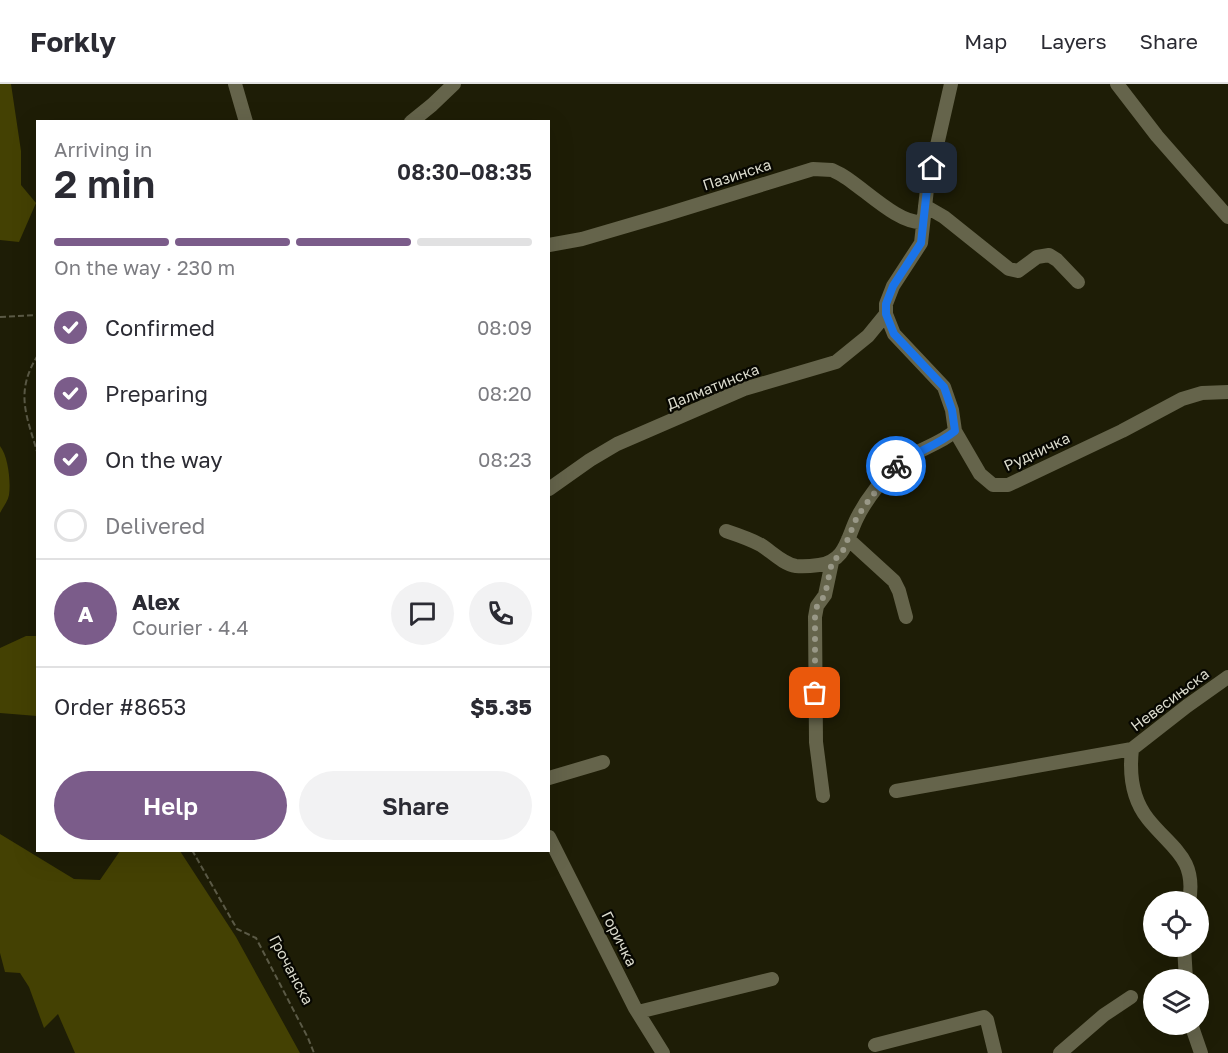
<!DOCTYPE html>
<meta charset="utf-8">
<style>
body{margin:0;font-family:"Golos Text",sans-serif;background:#f2f2f3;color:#2b2b33;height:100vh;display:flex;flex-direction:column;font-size:22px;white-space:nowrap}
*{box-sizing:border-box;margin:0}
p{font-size:20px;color:#7c7c81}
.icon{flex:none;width:33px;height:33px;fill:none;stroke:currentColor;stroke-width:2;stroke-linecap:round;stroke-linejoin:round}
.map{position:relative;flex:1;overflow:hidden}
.details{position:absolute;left:36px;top:36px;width:514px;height:732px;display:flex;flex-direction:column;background:#fff;border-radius:0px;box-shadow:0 6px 24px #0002}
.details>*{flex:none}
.buttons{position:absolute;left:1143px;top:807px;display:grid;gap:12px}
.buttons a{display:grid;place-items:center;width:66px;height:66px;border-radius:50%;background:#fff;box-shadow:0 6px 24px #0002;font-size:30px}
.pin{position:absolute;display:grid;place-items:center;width:51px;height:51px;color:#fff;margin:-26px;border-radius:12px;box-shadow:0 3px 9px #0006}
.courier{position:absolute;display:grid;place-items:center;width:60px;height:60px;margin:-30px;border:4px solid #1a73e8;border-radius:50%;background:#fff;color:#222;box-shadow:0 2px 8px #0007}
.headline em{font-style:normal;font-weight:600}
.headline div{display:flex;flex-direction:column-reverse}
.headline{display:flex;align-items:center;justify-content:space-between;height:102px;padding:0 18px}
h1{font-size:39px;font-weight:600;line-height:45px}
.bar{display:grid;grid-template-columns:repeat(4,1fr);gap:9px 6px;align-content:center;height:72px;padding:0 18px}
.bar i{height:8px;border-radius:4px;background:#e1e1e2}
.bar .current{background:#7b5c8a}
.bar p{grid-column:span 4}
.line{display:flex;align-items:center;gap:15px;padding:0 18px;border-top:2px solid #e1e1e2}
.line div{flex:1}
.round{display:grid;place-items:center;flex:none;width:63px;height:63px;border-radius:32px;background:#f2f2f3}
ol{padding:0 18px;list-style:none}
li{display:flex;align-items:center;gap:18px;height:66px}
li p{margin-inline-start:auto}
li .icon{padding:6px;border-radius:50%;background:#7b5c8a;color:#fff;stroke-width:4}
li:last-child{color:#7c7c81}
li i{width:33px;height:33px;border:3px solid #e1e1e2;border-radius:50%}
.primary-button{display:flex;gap:12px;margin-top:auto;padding:12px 18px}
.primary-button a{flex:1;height:69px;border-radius:36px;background:#7b5c8a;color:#fff;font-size:24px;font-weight:600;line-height:69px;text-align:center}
.primary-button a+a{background:#f2f2f3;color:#2b2b33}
header{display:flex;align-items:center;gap:36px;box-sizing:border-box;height:84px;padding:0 30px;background:#fff;border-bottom:2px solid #e1e1e2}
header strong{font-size:28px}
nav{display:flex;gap:33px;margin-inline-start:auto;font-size:21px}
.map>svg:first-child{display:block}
.green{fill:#444103}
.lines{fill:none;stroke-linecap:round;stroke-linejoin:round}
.path{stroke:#5b5a46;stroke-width:2;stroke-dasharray:6 3;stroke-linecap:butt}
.minor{stroke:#65644b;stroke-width:14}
.done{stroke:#999887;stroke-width:6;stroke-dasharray:0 10.8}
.route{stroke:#1a73e8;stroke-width:8}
.labels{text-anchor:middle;stroke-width:4.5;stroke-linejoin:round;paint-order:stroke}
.street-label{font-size:15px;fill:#dbdbcd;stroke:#070701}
</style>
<header>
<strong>Forkly</strong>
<nav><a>Map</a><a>Layers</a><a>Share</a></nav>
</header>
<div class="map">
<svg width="1228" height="969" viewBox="0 0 1228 969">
<rect width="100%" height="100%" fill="#1e1d06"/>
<path class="green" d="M0 0H11L21 67V101L36 119 19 158 0 156Z
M0 362C8 372 11 397 9 411 8 417 3 423 0 429Z
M26 552H37V632L0 629V564Z
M0 750 74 795 100 796 120 767H180L236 853 300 969H75L58 930 44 944 29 903 20 889 5 888 0 869Z"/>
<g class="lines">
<path class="path" d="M0 233 38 231
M38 271C14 309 27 332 38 371
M192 766 237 845 256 854 308 954 314 969"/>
<path class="minor" d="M235 0 246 38
M951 0 927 105 921 159 893 202 886 220V230L894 250 944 303 952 326 955 347 980 390 993 401H1008L1122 347 1182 315 1202 309 1228 308
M1117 0 1157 52 1228 133
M411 38 432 21 454 0
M925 122 944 133 1009 185 1018 187 1037 173 1049 171 1057 176 1078 198
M549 161 582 155 664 131 813 85 832 86 840 90C862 102 898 141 923 138
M549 405 590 376 617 360 744 305 836 278 868 252 886 230
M726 447C738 451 750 455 761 461 772 468 783 480 796 482 804 483 812 482 819 481 846 477 847 454 857 434 866 416 881 397 896 382 911 367 938 362 955 347
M848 455 894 497 899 507 906 533
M1132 665C1129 691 1132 715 1148 735 1172 765 1197 774 1189 818
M549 694 603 678
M896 707 1132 665 1187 622 1228 593
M823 712 816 658 815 533 817 522 825 511 832 478
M549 753 635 924 663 969
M1184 862 1186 896
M638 928 772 895
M1191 940 1201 969
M875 961 984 933 987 936 995 969
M1060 969 1104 931 1131 913"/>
</g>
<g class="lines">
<path class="done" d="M815 609V533L817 522 825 511 832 478 842 469 857 433 869 416 896 382"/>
<path class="route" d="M896 382C914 368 937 362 955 347L952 326 944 303 894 250 886 230V220L893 202 921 159 927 105 932 84"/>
</g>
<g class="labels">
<g class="street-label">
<text transform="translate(737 91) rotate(-18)" y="5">Пазинска</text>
<text transform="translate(713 303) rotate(-22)" y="5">Далматинска</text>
<text transform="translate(1037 368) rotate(-25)" y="5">Рудничка</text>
<text transform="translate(1170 616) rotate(-37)" y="5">Невесињска</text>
<text transform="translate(619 855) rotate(63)" y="5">Горичка</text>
<text transform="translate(291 886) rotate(62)" y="5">Грочанска</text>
</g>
</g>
</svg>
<div class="buttons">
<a><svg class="icon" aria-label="locate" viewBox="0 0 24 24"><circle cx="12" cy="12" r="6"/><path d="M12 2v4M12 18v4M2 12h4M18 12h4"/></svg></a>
<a><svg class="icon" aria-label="layers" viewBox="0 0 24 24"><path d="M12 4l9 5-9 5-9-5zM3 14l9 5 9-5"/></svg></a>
</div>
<div class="pin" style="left:815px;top:609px;background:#ea580c"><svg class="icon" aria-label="bag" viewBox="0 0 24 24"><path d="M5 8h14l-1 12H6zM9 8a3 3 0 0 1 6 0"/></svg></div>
<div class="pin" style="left:932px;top:84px;background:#1f2937"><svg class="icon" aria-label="home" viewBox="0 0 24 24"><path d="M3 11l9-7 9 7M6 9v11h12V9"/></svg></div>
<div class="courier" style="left:896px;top:382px"><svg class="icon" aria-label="bike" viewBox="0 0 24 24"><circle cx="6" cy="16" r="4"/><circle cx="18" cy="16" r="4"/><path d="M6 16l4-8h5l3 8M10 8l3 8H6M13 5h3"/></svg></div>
<section class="details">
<div class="headline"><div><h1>2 min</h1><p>Arriving in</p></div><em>08:30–08:35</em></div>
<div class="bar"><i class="current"></i><i class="current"></i><i class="current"></i><i></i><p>On the way · 230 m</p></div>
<ol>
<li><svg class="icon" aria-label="check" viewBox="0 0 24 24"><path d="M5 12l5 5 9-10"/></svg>Confirmed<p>08:09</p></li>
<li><svg class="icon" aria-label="check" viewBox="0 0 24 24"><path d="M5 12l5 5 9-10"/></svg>Preparing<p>08:20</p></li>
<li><svg class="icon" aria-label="check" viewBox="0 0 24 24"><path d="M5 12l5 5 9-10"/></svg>On the way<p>08:23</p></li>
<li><i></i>Delivered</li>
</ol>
<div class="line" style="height:108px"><b class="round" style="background:#7b5c8a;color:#fff">A</b><div><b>Alex</b><p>Courier · 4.4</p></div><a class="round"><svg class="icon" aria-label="chat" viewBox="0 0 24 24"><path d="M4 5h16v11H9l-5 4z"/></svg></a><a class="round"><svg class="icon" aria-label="phone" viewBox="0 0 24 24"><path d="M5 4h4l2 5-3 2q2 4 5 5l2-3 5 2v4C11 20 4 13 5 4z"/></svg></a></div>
<div class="line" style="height:78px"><div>Order #8653</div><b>$5.35</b></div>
<div class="primary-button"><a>Help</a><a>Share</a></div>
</section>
</div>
